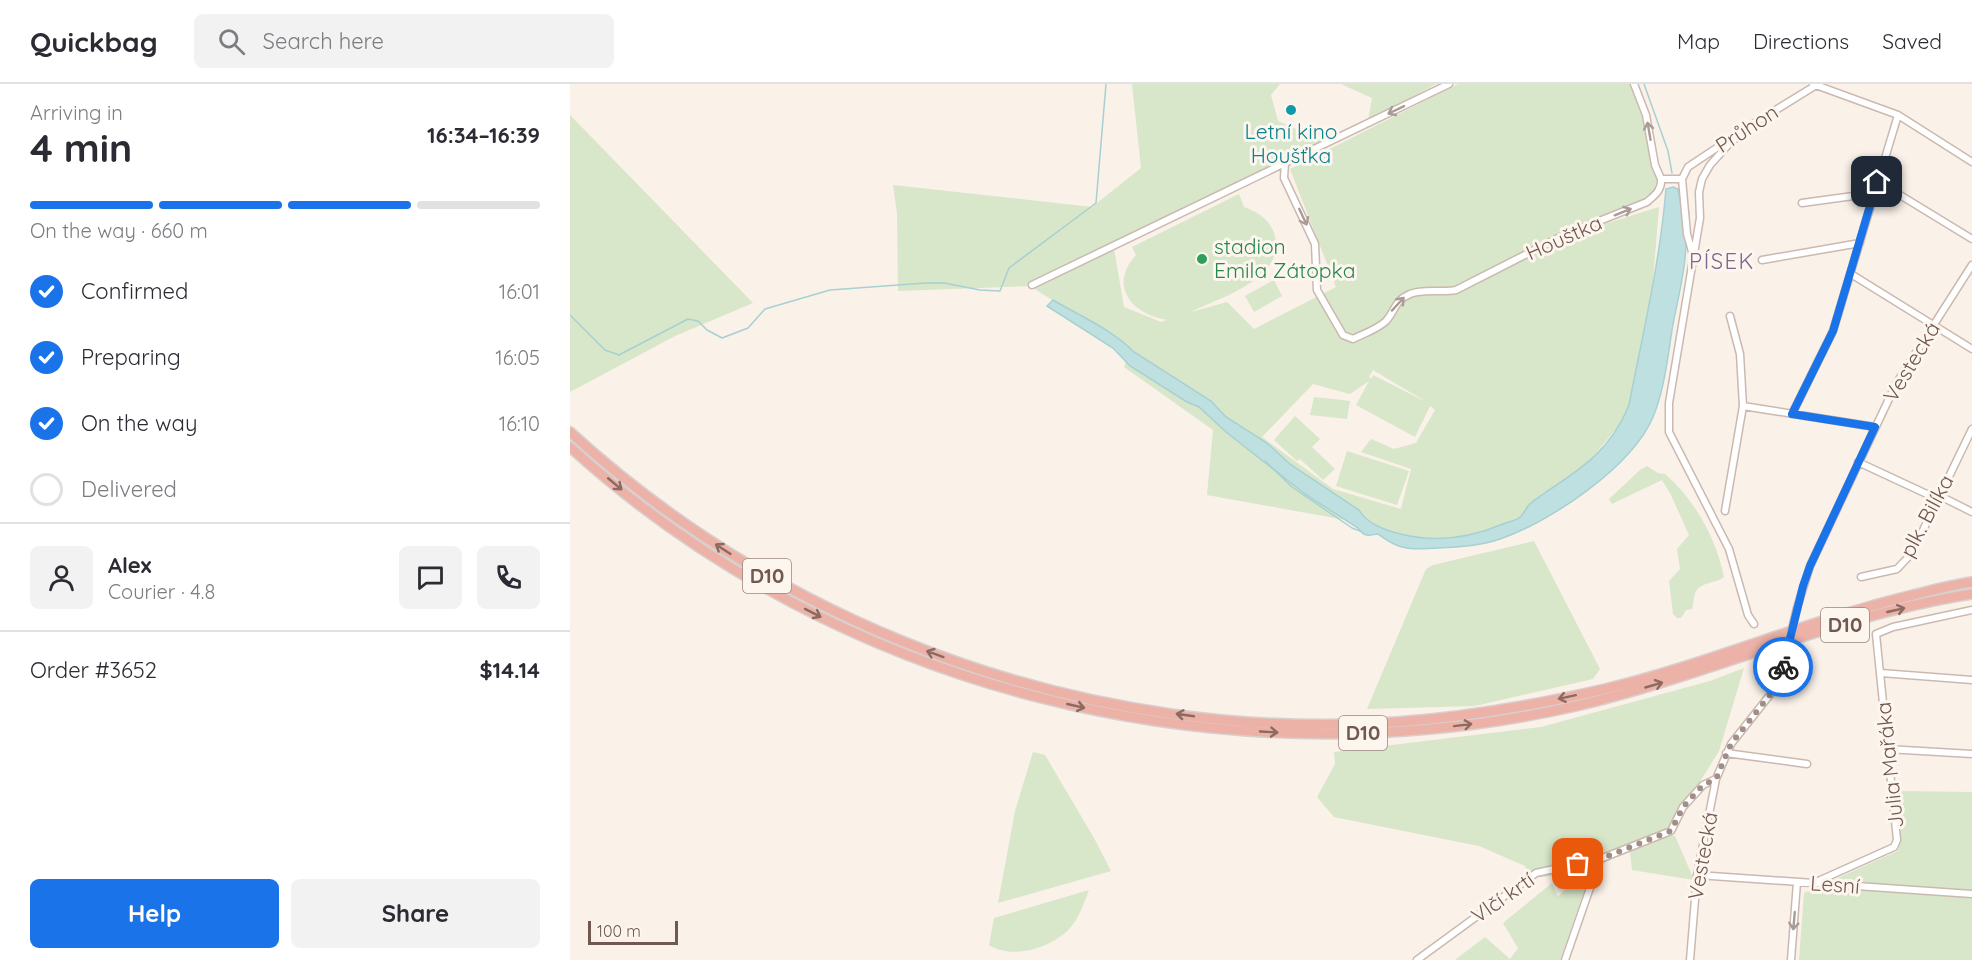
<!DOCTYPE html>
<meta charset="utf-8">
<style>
body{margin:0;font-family:Quicksand,sans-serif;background:#f2f2f3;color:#2b2b33;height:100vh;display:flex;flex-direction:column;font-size:22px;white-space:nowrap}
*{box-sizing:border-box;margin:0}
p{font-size:20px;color:#7c7c81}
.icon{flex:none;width:33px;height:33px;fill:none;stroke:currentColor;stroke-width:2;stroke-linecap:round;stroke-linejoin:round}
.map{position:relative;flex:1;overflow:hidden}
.details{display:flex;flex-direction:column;background:#fff;width:570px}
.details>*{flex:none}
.scale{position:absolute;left:18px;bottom:15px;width:90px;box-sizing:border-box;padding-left:6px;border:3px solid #715850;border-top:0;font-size:16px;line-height:21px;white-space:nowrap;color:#715850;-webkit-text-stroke:4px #fdf6ef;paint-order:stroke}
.pin{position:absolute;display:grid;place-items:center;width:51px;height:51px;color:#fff;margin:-26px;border-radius:12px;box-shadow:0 3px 9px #0006}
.courier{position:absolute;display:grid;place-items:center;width:60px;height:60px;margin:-30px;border:4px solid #1a73e8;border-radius:50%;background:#fff;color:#222;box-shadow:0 2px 8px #0007}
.head em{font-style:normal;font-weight:800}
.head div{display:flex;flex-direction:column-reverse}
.head{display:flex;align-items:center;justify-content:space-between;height:102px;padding:0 30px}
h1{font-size:39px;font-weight:800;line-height:45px}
.bar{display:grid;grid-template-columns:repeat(4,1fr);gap:9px 6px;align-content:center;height:72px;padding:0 30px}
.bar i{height:8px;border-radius:4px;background:#e1e1e2}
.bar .selected{background:#1a73e8}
.bar p{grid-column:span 4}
.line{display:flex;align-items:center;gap:15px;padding:0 30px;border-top:2px solid #e1e1e2}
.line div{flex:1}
.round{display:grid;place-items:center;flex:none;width:63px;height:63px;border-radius:9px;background:#f2f2f3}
ol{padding:0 30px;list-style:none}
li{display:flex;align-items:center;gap:18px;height:66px}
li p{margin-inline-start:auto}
li .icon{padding:6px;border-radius:50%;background:#1a73e8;color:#fff;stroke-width:4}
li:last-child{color:#7c7c81}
li i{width:33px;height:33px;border:3px solid #e1e1e2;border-radius:50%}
.button{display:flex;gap:12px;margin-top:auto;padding:12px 30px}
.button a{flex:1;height:69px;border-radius:9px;background:#1a73e8;color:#fff;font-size:24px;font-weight:800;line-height:69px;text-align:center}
.button a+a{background:#f2f2f3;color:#2b2b33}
header{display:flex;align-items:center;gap:36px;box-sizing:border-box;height:84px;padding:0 30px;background:#fff;border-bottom:2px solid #e1e1e2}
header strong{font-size:28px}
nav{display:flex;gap:33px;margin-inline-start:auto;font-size:21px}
.search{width:420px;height:54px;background:#f2f2f3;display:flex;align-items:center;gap:15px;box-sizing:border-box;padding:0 21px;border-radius:9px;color:#7c7c81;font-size:22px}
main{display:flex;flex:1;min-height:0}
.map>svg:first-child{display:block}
.green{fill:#d8e6c9;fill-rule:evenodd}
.water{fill:#bfe0e1;stroke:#a7d0d2;stroke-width:1.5}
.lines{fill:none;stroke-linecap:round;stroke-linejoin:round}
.stream{stroke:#a7d0d2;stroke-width:1.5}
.minor-casing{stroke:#cbb9b0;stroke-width:9}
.highway-casing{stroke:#d7d0ce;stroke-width:12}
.minor{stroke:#fff;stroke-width:6}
.highway{stroke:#edb2a7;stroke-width:9}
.minor-bridge-casing{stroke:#cbb9b0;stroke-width:9;stroke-linecap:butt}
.minor-bridge{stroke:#fff;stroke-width:6}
.oneway{stroke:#aa9b96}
.oneway2{stroke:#8a6a61}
.done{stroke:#a18e86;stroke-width:6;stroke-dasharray:0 10.8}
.route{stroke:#1a73e8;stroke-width:8}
.culture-dot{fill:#0f9aa8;stroke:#fdf6ef;stroke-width:2}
.leisure-dot{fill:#2e9e5b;stroke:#fdf6ef;stroke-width:2}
.labels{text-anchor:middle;stroke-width:6;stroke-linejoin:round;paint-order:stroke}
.shield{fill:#fdf6ef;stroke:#9b8780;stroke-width:1.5}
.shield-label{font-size:20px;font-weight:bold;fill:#715850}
.street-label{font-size:21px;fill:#715850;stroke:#fdf6ef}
.culture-label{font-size:21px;fill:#0d838f;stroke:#fdf6ef}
.leisure-label{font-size:21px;fill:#27864d;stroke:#fdf6ef;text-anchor:start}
.neighbourhood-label{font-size:22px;letter-spacing:1.5px;fill:#7c678d;stroke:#fdf6ef}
</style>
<header>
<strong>Quickbag</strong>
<div class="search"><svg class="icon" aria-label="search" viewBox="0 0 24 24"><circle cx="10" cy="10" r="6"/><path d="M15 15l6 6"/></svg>Search here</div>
<nav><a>Map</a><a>Directions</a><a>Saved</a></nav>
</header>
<main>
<section class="details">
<div class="head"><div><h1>4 min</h1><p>Arriving in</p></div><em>16:34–16:39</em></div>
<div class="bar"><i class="selected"></i><i class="selected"></i><i class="selected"></i><i></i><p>On the way · 660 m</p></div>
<ol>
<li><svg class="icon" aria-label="check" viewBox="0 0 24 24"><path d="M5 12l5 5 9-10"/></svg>Confirmed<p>16:01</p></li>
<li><svg class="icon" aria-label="check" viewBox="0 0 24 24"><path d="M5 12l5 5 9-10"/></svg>Preparing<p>16:05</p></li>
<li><svg class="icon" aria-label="check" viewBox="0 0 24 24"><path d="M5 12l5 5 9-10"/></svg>On the way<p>16:10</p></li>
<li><i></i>Delivered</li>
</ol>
<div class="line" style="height:108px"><a class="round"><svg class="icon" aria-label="person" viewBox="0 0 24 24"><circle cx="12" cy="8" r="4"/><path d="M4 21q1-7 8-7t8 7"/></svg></a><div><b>Alex</b><p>Courier · 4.8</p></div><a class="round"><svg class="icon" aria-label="chat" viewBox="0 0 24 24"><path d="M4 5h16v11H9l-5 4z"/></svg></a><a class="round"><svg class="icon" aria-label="phone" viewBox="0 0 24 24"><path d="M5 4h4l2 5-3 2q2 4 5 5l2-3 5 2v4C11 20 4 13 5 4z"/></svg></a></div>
<div class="line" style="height:78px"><div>Order #3652</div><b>$14.14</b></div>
<div class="button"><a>Help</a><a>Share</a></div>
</section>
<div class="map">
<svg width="1402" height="876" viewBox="0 0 1402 876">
<rect width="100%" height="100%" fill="#faf1e9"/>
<path class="green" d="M562 0H710L701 11 708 37 753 57 544 165 554 223 591 238 597 236C564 231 537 203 566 171L562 163 669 110 674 123C688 128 699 135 704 149 719 194 649 214 621 228L657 218 684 245 766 203 720 85 888 0H1060L1076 44 1080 79 1095 94 1072 119 1023 134 1025 143 1089 123 1082 209 1059 321 1052 338 1014 383 963 418 951 433 917 447 873 455 843 453 809 442 637 411 643 346 554 283 560 265 460 202 328 207 327 129 323 101 522 123 571 84ZM803 286 853 316 856 318 803 291 801 295 799 293ZM799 297 786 321 845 353 860 322 865 326 846 359 824 365 801 355 791 368 841 385 831 425 763 405 692 353 743 300 780 310Z
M771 0H866L798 37 802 14Z
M0 31 183 219 105 252 0 308Z
M704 196 712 212 684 228 675 212Z
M744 313 780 317 777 335 740 331Z
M725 332 750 355 742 363 765 385 753 396 730 375 727 377 704 356Z
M777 367 839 387 827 421 766 402Z
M1077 382 1088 389 1095 390C1125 416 1146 454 1154 493 1145 500 1128 498 1125 510 1123 515 1124 520 1122 525L1116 526 1111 534H1107L1103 530 1099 497 1110 485 1107 465 1119 451 1101 411 1092 396 1042 420 1039 415 1070 386Z
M964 457 1030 585 1023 595 905 622 797 625 856 485 863 481Z
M1174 584 1149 667 1100 746 1088 753 1105 752 1124 796 1062 786 1060 767 1022 784 990 876H885L915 853 940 875 948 864 933 839 982 799 988 813 1008 790 959 794 955 782 909 762 764 733 747 713 765 680 764 668 971 643 1140 597Z
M463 668 475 671 524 754 541 787 428 819 445 727Z
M1327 707 1402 708V876H1229L1234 809 1328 767 1331 757Z
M519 806C514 819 509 834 500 844 482 864 442 876 419 861L424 834Z"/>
<path class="water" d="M1103 103 1108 105C1110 117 1113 129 1115 141 1119 173 1109 209 1103 240 1098 270 1095 304 1083 333 1062 383 980 438 930 455 910 462 889 463 868 464 856 465 843 466 832 463 823 461 815 455 808 450 799 451 795 454 788 444L735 410 656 348 629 323 617 318 560 282 543 264 477 222 483 216C510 232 543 246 564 268L641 317 656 333 697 359 721 381 789 426C797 440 815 446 831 450 866 459 900 454 933 440 938 438 946 437 950 433 953 431 956 425 958 422 963 416 970 413 976 408 1013 384 1042 364 1059 321 1073 249 1090 178 1096 105Z"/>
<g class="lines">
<path class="stream" d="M1074 0 1098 67 1102 89
M0 231 35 266 49 271 118 235 128 237 137 246 152 254 178 244 195 225 260 206 355 199H374L410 206 430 207 439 184 526 119 536 0
M695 377 722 403 782 444 790 447"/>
<g class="minor-casing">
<path id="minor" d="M1064 0 1076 31 1085 81 1091 95
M1243 0 1328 31 1402 78
M1159 60 1140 81 1132 95 1129 108 1130 134 1099 319V348L1159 465 1178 531 1184 540
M715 78 714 94 745 160 747 206 773 251 783 255C793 250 808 245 816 237 825 227 825 216 840 210 855 204 871 209 886 206L994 151 1077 118C1085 111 1092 106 1091 95
M1091 95H1112
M1112 95 1118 83 1148 63 1159 60 1183 40 1248 0
M1112 95 1117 150 1123 171
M1307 97 1402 155
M1232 119 1305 109
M1192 176 1290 159
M1281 190 1402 265
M462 201 879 0
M1173 322 1305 343
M1222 330 1263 247 1328 31
M1288 378 1361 412 1376 415 1402 428
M1155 427 1173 322 1170 270 1160 232
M1291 493 1327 485 1342 469 1402 345
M1227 524 1240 482 1326 300 1402 181
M1311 589 1402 596
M1317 665 1402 670
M1156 669 1237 680
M1127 791 1402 810
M1246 798 1324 763 1327 756 1306 550 1323 543 1402 526
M847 876 966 789 1030 775 1101 747 1113 723 1133 701 1146 695
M995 876 1030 775
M1120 876 1127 791 1146 695 1161 660 1203 607 1214 578
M1221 876 1227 798"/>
</g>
<g class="highway-casing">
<path id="highway" d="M0 348C222 551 527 659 827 638 897 633 966 621 1035 605 1139 580 1239 536 1343 511 1363 506 1382 501 1402 498
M0 363C268 607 654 702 1006 622 1139 591 1266 531 1402 510"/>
</g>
<use href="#minor" class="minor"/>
<use href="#highway" class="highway"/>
<g class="minor-bridge-casing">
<path id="minor-bridge" d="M1214 578 1227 524"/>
</g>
<use href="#minor-bridge" class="minor-bridge"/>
</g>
<defs><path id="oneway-shaft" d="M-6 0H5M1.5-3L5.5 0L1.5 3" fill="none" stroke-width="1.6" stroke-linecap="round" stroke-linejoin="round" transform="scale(1.5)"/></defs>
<g class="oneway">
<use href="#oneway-shaft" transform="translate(826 26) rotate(154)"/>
<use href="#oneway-shaft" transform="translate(1079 47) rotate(-100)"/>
<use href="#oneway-shaft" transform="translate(1053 128) rotate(-22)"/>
<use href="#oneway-shaft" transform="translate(733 133) rotate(65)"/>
<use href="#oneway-shaft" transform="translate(828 220) rotate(-47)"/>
<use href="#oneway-shaft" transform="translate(1224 837) rotate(95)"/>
</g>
<g class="oneway2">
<use href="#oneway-shaft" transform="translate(45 400) rotate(40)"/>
<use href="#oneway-shaft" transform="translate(153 465) rotate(-147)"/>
<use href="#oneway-shaft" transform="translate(1326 526) rotate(-13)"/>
<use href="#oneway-shaft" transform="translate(243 529) rotate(27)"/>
<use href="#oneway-shaft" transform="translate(365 570) rotate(-160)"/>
<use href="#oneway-shaft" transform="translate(1084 601) rotate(-16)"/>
<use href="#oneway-shaft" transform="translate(997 613) rotate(168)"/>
<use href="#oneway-shaft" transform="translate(506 622) rotate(13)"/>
<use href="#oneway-shaft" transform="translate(615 631) rotate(-172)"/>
<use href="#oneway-shaft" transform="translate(893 641) rotate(-7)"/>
<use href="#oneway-shaft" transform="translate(699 648) rotate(3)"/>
</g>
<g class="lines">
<path class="done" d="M1008 780 1030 775 1101 747 1113 723 1133 701 1146 695 1161 660 1203 607 1213 583"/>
<path class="route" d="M1213 583 1233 502 1240 482 1305 343 1222 330 1263 247 1307 98"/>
</g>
<circle class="culture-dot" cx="721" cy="26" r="6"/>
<circle class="leisure-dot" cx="632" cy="175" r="6"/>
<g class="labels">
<g class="shield">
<rect x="173" y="475" width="48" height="34" rx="4.5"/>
<rect x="1251" y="524" width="48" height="34" rx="4.5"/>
<rect x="769" y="632" width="48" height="34" rx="4.5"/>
</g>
<g class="shield-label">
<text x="197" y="499">D10</text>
<text x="1275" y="548">D10</text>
<text x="793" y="656">D10</text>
</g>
<g class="street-label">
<text transform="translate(1177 45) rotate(-33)" y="7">Průhon</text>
<text transform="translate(994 154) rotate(-24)" y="7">Houštka</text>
<text transform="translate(1342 278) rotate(-59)" y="7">Vestecká</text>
<text transform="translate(1357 432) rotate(-62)" y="7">plk. Bilíka</text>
<text transform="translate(1320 681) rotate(-96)" y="7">Julia Mařáka</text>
<text transform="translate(1133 772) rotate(-80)" y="7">Vestecká</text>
<text transform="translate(1265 801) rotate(4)" y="7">Lesní</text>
<text transform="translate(933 814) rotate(-35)" y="7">Vlčí krtí</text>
</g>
<g class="culture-label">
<text x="721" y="55">Letní kino<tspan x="721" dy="24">Houšťka</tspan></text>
</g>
<g class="leisure-label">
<text x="644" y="170">stadion<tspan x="644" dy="24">Emila Zátopka</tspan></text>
</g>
<g class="neighbourhood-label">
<text x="1152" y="185">PÍSEK</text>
</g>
</g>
</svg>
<div class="scale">100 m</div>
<div class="pin" style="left:1008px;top:780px;background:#ea580c"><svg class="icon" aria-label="bag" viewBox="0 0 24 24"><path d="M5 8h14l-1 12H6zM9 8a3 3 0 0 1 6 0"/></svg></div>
<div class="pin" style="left:1307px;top:98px;background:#1f2937"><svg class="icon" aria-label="home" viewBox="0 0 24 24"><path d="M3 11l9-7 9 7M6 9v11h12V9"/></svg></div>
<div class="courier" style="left:1213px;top:583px"><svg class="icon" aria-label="bike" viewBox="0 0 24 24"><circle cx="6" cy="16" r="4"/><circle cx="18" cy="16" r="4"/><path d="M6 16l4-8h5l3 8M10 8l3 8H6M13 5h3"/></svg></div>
</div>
</main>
